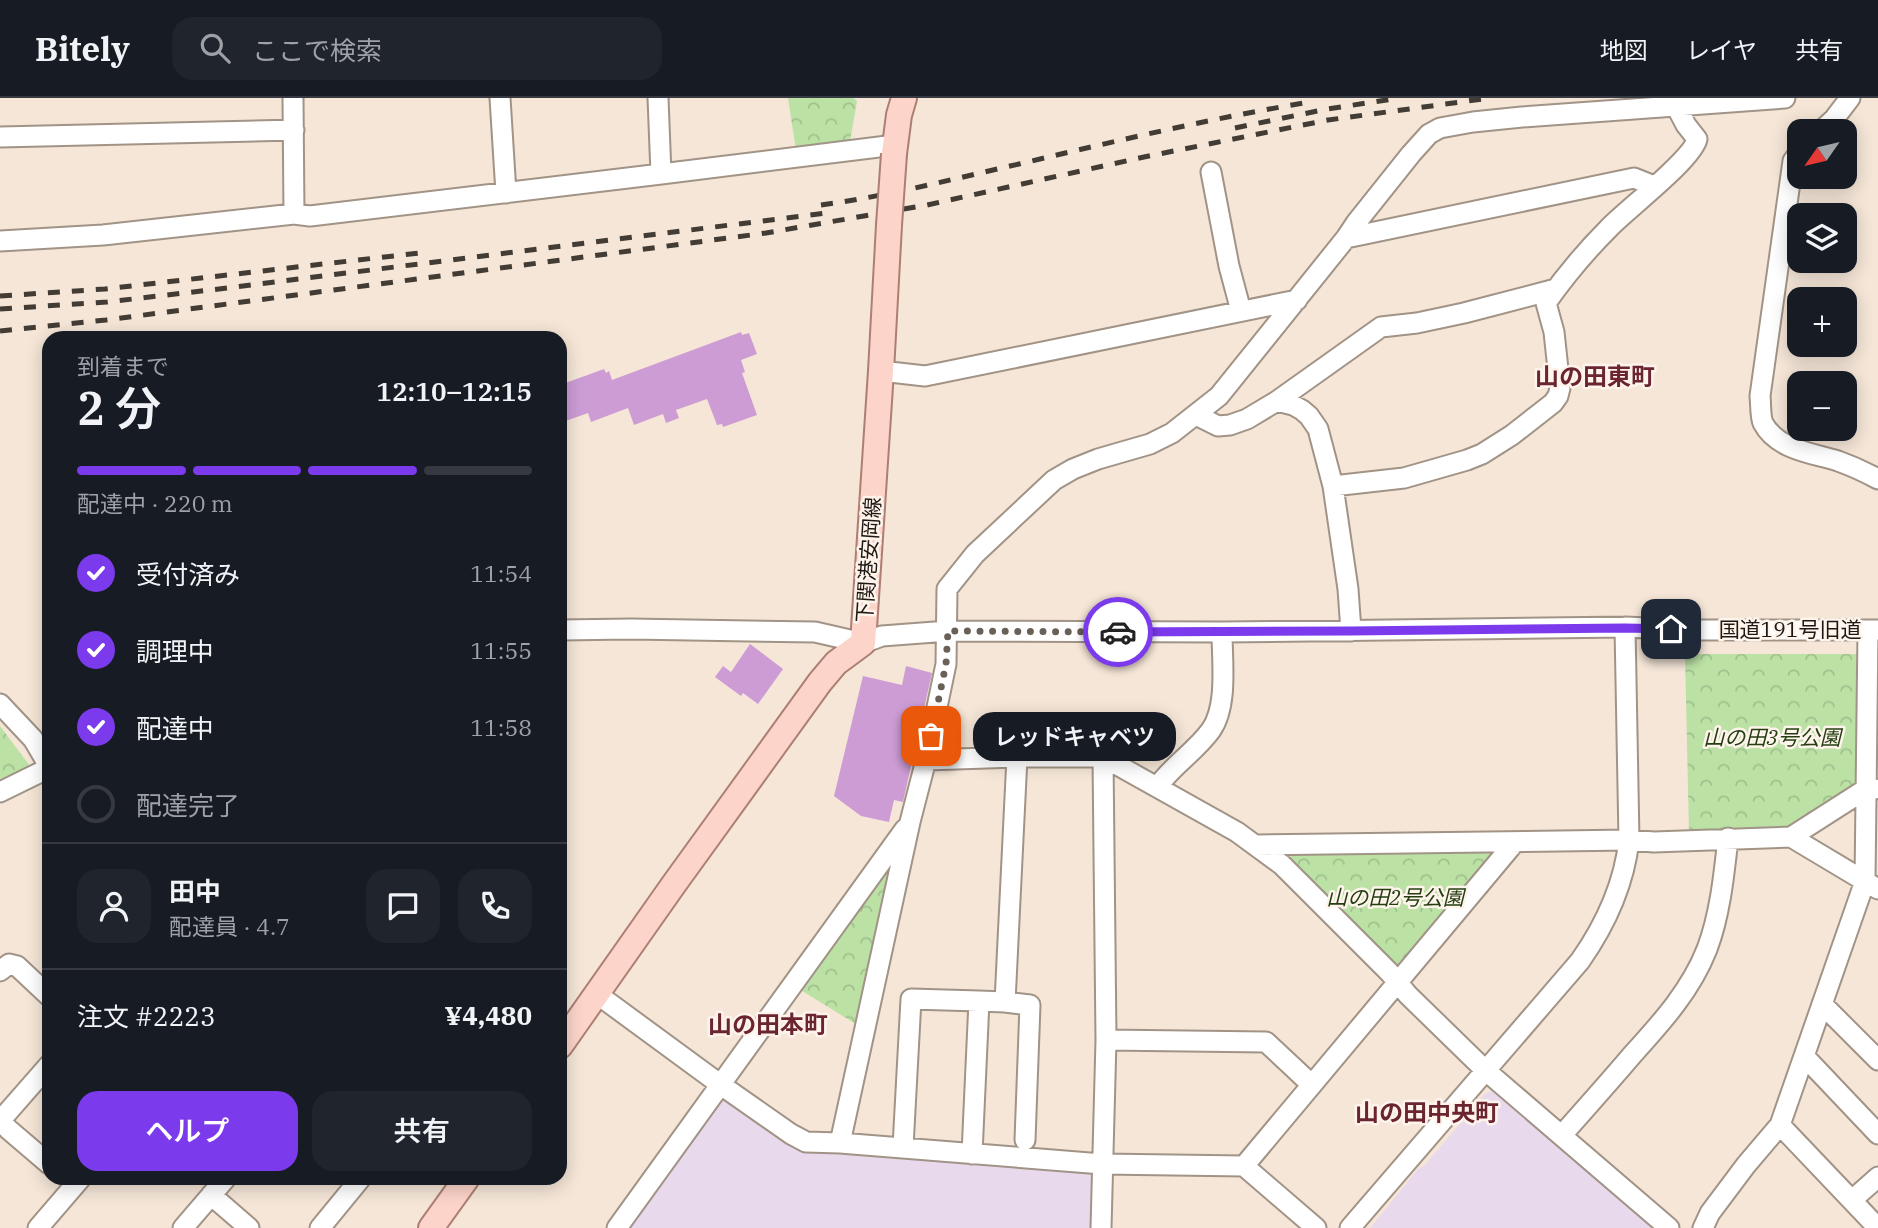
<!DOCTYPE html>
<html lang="ja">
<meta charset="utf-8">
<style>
body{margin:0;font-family:"IBM Plex Serif","Noto Sans JP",serif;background:#20242c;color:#f1f3f6;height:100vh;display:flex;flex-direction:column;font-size:26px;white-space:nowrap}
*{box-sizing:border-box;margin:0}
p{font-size:23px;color:#9ea1a6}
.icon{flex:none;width:38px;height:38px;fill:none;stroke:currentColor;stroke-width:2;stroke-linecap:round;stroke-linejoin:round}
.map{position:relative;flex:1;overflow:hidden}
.panel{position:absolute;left:42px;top:233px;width:525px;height:854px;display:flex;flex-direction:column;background:#171b24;border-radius:21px;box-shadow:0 4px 18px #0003}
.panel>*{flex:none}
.needle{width:46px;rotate:236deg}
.fabs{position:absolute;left:1787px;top:21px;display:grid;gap:14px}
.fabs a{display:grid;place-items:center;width:70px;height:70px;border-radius:14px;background:#171b24;box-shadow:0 4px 18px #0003;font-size:35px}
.pin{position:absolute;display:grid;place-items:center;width:60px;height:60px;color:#fff;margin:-30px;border-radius:14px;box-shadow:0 4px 10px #0006}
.courier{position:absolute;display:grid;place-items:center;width:70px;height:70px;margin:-35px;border:5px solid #7c3aed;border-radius:50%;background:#fff;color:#222;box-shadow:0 2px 9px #0007}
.bubble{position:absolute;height:49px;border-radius:21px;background:#171b24;box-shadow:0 4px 18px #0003;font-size:23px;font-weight:600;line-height:49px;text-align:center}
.headline em{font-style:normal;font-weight:600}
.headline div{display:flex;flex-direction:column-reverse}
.headline{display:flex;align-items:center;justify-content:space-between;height:119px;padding:0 35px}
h1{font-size:46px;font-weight:600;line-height:52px}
.bar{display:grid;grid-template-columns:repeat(4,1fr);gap:10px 7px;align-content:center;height:84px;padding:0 35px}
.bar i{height:9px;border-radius:5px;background:#363941}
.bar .current{background:#7c3aed}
.bar p{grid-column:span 4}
.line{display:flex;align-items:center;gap:18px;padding:0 35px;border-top:2px solid #363941}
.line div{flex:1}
.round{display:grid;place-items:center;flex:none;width:74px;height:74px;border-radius:21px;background:#20242c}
ol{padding:0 35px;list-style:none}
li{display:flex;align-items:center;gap:21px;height:77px}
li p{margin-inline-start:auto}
li .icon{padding:7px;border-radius:50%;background:#7c3aed;color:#fff;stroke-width:4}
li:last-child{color:#9ea1a6}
li i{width:38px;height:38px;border:4px solid #363941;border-radius:50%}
.button{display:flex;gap:14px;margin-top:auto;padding:14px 35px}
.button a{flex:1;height:80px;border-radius:21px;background:#7c3aed;color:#fff;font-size:28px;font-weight:600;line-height:80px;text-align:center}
.button a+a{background:#20242c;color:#f1f3f6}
header{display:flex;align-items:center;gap:42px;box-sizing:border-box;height:98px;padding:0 35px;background:#171b24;border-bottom:2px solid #363941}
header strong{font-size:33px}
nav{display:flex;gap:38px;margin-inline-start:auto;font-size:24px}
.search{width:490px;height:63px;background:#20242c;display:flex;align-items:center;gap:18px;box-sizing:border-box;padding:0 24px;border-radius:21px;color:#9ea1a6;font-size:26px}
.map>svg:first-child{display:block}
.education{fill:#e8d9ec}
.park{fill:url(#park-crowns)}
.building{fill:#cd9cd5}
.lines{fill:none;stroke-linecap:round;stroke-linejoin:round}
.minor-casing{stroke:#a19386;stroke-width:23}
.major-casing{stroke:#ad7f73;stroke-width:28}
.minor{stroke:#fff;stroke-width:19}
.major{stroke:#fcd4ca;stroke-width:24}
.rail{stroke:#423c35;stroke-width:5;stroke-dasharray:12 12;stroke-linecap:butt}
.major-bridge-casing{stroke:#ad7f73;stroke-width:28;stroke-linecap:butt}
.major-bridge{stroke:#fcd4ca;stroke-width:24}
.done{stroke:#696058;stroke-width:7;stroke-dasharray:0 12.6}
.route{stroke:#7c3aed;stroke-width:9}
.labels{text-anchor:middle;stroke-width:5;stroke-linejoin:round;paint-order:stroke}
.street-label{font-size:21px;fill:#1d1813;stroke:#fef4ec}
.park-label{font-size:21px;font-style:italic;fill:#243e11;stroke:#fef4ec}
.quarter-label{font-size:24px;font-weight:bold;fill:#6b2531;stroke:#fef4ec}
</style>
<header>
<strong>Bitely</strong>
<div class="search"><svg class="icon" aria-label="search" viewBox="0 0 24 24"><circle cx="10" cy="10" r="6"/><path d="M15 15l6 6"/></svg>ここで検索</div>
<nav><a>地図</a><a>レイヤ</a><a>共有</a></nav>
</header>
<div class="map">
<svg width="1878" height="1130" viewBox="0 0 1878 1130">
<defs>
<pattern id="park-crowns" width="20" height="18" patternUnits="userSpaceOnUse" patternTransform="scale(1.75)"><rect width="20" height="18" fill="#bbe1a5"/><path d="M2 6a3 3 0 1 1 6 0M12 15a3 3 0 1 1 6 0" fill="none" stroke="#a0c08d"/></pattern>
</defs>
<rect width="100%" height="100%" fill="#f5e6d7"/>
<path class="education" d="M1494 992 1659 1130H1370L1418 1071 1425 1067 1485 996Z
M728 1001 808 1053 1091 1073 1095 1078 1094 1130H627L715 1007 721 1003Z"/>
<path class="park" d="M788 0H853L857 3 850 43 796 52Z
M1685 556H1860L1859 684 1784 733 1689 735Z
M0 628 30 668 0 681Z
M1488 751 1494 759 1402 867 1392 866 1289 762 1293 754Z
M891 764 894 766 859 928 799 891Z"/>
<path class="building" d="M741 234 742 237 749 235 757 256 741 262 745 274 742 275 757 317 723 329 722 326 717 327 707 301 676 312 679 320 666 325 663 316 634 327 628 310 591 324 588 315 560 325V287L604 271 606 275 609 273 612 282Z
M750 546 783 571 758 606 743 595 741 598 715 579 723 568 731 574Z
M906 568 932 575 903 704 894 702 889 724 861 718 834 698 863 578 902 587Z"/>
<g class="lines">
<g class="minor-casing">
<path id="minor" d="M293 0 294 116
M500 0 506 95
M1821 33 1834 21 1850 0
M0 39 294 32
M1799 55 1793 63 1760 298C1761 306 1760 318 1763 325 1777 352 1813 355 1838 363 1852 368 1865 374 1878 381
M1211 74 1229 168 1241 213
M661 76 895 47
M1346 140 1634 80 1654 88
M0 143 103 137 294 116 310 118 661 76 658 0
M881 273 925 278 1297 202
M1277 303 1293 307 1302 312 1309 318 1318 331 1333 388 1348 491 1351 533
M1196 317 1218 328 1230 327 1247 321 1277 303 1381 229 1417 225 1464 215 1556 191
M1333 388 1404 380 1467 362 1482 356 1512 337 1553 305 1558 298 1560 290 1554 234 1546 205C1565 178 1586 153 1609 130 1626 112 1693 61 1697 41L1686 27 1676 8
M560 532 631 531 815 534 863 545 882 538 948 533 1222 534 1625 529 1693 532H1878
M0 606 33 641 49 668
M926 662 1017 659H1103L1237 734 1282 767 1389 874 1408 897 1485 972 1669 1130
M1158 688C1173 667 1196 653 1211 632 1228 608 1222 563 1222 534
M0 694 49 670
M1791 739 1878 791
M1515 744 1244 1068 1102 1066 840 1045 910 724 926 662 946 566 947 491 975 456 1054 382 1073 371 1098 361 1150 346 1172 335 1219 298 1346 140 1356 125 1411 56 1429 36 1440 30 1473 24 1522 19 1785 0
M1256 747 1629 742 1654 744 1791 739 1866 691H1875
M0 873 9 866 17 868 49 898
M597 896 721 987 791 1036 806 1044 840 1045
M979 903 1005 904 1017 659
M1005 904 1030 907 1025 1042
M1822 906 1878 962
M1106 942 1266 944 1312 987
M1804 958 1878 1036
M0 1020 8 1031 49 1066
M0 1023 49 967
M1780 1027 1878 1130
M1562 1037C1586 1010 1610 983 1633 956 1662 924 1691 892 1707 851 1720 817 1724 777 1728 740
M903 1049 911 901 979 903 972 1056
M1244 1068 1316 1130
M211 1097 249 1130
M1852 1102 1878 1079
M38 1130 81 1080
M183 1130 226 1080
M320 1130 361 1080
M617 1130 905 731
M1101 1130 1106 942 1103 659
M1350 1130 1580 863C1606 826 1624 787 1629 742L1625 529
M1703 1130 1710 1115 1746 1067 1780 1027 1865 783 1868 532"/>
</g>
<g class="major-casing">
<path id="major" d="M894 56 899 17 904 0
M560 948 674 786 820 584 836 565 863 545 881 273 889 127
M431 1130 467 1080"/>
</g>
<use href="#minor" class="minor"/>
<use href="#major" class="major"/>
<path class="rail" d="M1235 30 1327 11 1400 0
M821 107C888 98 953 81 1019 66 1116 43 1212 20 1310 4
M0 198 105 191 428 154
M0 211 107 204 227 190 834 114
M0 233 106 222 766 135 927 107 1144 59 1328 22 1490 0"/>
<g class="major-bridge-casing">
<path id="major-bridge" d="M889 127 894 56"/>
</g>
<use href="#major-bridge" class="major-bridge"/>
</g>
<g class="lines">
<path class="done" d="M931 638 946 566 948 533 1118 534"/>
<path class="route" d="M1118 534 1351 533 1625 530 1671 531"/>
</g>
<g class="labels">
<g class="street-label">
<text transform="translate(869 462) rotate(-86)" y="7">下関港安岡線</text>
<text x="1790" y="539">国道191号旧道</text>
</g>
<g class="park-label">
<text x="1772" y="647">山の田3号公園</text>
<text x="1395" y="807">山の田2号公園</text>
</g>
<g class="quarter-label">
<text x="1595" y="287">山の田東町</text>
<text x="768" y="935">山の田本町</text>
<text x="1427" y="1023">山の田中央町</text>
</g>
</g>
</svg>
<div class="fabs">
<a><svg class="needle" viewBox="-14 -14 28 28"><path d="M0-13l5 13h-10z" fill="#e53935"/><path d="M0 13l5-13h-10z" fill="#9ea1a6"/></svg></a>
<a><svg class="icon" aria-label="layers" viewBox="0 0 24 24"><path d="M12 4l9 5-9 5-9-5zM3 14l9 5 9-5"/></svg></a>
<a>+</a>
<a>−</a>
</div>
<div class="pin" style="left:931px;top:638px;background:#ea580c"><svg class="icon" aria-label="bag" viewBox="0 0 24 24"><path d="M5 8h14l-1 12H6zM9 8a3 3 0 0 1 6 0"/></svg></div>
<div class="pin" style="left:1671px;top:531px;background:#1f2937"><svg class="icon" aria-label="home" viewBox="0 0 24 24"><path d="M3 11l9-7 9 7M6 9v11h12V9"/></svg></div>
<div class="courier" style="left:1118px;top:534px"><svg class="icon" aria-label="car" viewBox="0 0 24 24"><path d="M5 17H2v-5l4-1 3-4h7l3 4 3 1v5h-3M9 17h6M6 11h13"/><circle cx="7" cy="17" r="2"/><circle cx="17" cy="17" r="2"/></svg></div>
<div class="bubble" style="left:973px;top:614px;width:203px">レッドキャベツ</div>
<section class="panel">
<div class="headline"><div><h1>2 分</h1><p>到着まで</p></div><em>12:10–12:15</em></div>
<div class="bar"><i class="current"></i><i class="current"></i><i class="current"></i><i></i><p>配達中 · 220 m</p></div>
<ol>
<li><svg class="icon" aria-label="check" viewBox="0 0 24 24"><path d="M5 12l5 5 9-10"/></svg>受付済み<p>11:54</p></li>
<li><svg class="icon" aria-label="check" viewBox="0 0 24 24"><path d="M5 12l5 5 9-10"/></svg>調理中<p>11:55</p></li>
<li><svg class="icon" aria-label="check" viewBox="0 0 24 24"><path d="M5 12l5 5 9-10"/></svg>配達中<p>11:58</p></li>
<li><i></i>配達完了</li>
</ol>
<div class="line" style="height:126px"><a class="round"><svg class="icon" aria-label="person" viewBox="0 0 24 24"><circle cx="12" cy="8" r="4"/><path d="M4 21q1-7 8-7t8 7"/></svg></a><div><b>田中</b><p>配達員 · 4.7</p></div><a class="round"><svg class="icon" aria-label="chat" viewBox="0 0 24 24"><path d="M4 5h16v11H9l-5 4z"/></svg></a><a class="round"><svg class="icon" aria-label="phone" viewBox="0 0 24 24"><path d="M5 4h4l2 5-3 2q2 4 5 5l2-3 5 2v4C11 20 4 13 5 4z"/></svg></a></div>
<div class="line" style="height:91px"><div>注文 #2223</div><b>¥4,480</b></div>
<div class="button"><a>ヘルプ</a><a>共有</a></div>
</section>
</div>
